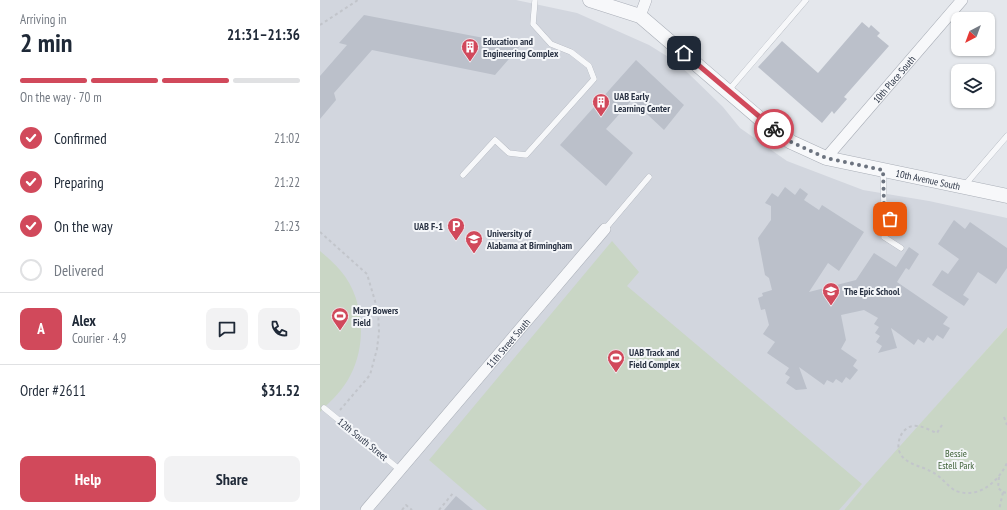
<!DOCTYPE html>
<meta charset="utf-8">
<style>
body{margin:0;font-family:"PT Sans Narrow",sans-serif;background:#f2f2f3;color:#1f2937;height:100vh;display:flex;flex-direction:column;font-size:15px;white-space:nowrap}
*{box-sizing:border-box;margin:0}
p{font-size:13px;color:#747a83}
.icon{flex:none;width:22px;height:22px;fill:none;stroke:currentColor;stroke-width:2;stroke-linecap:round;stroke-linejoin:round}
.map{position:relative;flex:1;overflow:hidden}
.side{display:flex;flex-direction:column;background:#fff;width:320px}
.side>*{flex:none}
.needle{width:26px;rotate:221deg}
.buttons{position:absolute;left:631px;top:12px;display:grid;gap:8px}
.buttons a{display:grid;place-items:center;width:44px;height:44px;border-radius:8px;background:#fff;box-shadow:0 1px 3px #0004;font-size:20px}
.pin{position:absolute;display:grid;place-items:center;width:34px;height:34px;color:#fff;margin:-17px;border-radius:8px;box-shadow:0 2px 6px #0006}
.courier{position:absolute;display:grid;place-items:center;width:40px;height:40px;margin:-20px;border:3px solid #d1495b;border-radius:50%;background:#fff;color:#222;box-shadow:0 1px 5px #0007}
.head em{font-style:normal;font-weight:700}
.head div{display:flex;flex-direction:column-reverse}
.head{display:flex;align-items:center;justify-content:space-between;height:68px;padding:0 20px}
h1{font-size:26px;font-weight:700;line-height:30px}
.bar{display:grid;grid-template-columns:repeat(4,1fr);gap:6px 4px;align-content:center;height:48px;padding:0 20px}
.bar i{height:5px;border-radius:3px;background:#e0e1e3}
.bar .on{background:#d1495b}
.bar p{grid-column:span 4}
.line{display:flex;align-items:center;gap:10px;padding:0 20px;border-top:1px solid #e0e1e3}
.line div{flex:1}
.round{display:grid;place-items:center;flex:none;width:42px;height:42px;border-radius:8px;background:#f2f2f3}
ol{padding:0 20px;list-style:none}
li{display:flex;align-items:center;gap:12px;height:44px}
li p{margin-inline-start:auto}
li .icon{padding:4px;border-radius:50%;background:#d1495b;color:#fff;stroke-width:4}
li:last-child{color:#747a83}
li i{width:22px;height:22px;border:2px solid #e0e1e3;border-radius:50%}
.cta{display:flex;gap:8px;margin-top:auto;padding:8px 20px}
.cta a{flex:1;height:46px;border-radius:8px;background:#d1495b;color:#fff;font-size:16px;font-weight:700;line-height:46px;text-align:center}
.cta a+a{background:#f2f2f3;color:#1f2937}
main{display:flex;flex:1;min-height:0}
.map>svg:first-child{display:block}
.built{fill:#d2d6de}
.green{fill:#c9d6c5}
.building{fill:#bbc0ca}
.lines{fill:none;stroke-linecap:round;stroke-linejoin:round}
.service-casing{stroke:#a9aeb7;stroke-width:6}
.minor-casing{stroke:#a9aeb7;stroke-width:12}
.tertiary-casing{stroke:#a9aeb7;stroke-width:15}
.path{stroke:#c2c5cb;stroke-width:2;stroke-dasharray:3 3;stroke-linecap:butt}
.service{stroke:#f7f8fa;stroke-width:5.5}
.minor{stroke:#f7f8fa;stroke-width:11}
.tertiary{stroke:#f7f8fa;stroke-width:14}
.done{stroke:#6c737f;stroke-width:4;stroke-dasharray:0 7.2}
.route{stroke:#d1495b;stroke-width:5}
.labels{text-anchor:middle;stroke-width:4;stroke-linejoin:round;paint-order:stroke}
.poi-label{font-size:10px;font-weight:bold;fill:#2b3445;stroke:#f4f6f9;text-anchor:start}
.street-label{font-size:10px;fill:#2b3445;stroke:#f4f6f9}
.park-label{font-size:10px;fill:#3f6138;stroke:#f4f6f9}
</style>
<main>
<section class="side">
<div class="head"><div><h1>2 min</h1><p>Arriving in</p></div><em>21:31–21:36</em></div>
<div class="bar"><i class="on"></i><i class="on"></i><i class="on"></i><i></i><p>On the way · 70 m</p></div>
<ol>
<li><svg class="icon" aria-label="check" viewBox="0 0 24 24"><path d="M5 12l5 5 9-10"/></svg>Confirmed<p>21:02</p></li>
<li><svg class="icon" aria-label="check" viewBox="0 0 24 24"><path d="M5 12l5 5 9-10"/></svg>Preparing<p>21:22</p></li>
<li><svg class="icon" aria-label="check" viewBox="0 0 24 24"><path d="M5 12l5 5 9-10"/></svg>On the way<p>21:23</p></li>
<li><i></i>Delivered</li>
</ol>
<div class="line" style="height:72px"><b class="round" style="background:#d1495b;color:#fff">A</b><div><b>Alex</b><p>Courier · 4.9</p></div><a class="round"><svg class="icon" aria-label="chat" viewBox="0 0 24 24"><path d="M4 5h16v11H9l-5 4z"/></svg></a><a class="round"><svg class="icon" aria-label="phone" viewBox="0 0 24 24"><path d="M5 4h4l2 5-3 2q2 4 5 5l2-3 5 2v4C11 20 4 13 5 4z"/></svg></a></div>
<div class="line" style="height:52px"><div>Order #2611</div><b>$31.52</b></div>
<div class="cta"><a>Help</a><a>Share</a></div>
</section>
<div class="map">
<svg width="687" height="510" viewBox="0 0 687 510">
<rect width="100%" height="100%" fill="#e4e7ec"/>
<path class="built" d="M0 0H196L257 13 329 45 350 58 368 73 403 107 420 128 467 161 543 190 609 201 687 218V327L524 510H0Z"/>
<path class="green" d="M292 241 319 272 307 286 542 484 519 510H167L109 460Z
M0 251C7 257 14 263 20 270 44 297 47 343 31 374 24 389 12 400 0 412Z
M687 327V510H524L545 485Z"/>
<path class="building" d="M44 15 201 45 175 75 52 50 14 93 16 100 0 119V76L27 45 19 43Z
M542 22 549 28 551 25 560 33 557 36 569 46 524 97 527 99 514 114 512 111 502 123 438 67 462 41 498 73Z
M316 60 364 105 344 130 312 100 286 129 313 153 286 186 240 145Z
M465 187 475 195 480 188 488 194 484 200 499 210 502 205 544 232 519 271 508 263 489 292 536 280 554 253 576 267 589 247 599 254 589 270 586 268 577 282 628 317 623 324 630 328 623 339 617 335 613 341 608 337 604 343 598 339 594 345 571 328 577 348 558 353 562 346 556 342 560 336 555 333 559 327 554 324 558 318 544 310 521 315 526 340 521 349 537 360 533 366 538 370 530 380 526 377 522 383 516 379 513 383 507 380 504 385 479 367 487 389 476 390 466 383 470 377 465 374 469 368 447 353 455 342 443 334 449 325 445 309 441 310 438 298 443 296 442 293 452 290 449 278 445 275 438 238 451 220V206L445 203 452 193 458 197Z
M634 220 645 229 650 222 687 248V268L676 284 658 272 643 295 649 299 644 306 612 285 622 270 628 274 639 259 618 244Z
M136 496 153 510H124Z"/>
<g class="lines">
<g class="service-casing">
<path id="service" d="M408 91 486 0
M563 170 564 205 570 219 564 237 581 248
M143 175 175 140 189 153 206 155 274 79 269 66 251 52 231 44 213 24 215 0
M644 186 687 136
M285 229 329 177
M4 408 80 470"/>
</g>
<g class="minor-casing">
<g id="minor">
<path d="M320 16 326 0"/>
<path id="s1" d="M506 158 642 0"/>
<path id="s2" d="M46 510 285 229"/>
</g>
</g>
<g class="tertiary-casing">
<g id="tertiary">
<path id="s3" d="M270 0 320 16 446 124 471 142 506 158 687 196"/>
</g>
</g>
<path class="path" d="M0 25 38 0
M0 232 47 274 58 311 59 332 57 349 50 375 20 410
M684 417 687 425
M622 425 617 433C611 431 603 426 597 426 582 424 574 444 581 455 588 465 602 466 612 472 621 476 628 487 636 491 659 499 678 482 687 463
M679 477 678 488 683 492 679 510
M683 492 687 493
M82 510 86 505 92 510
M119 510 134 492"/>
<use href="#service" class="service"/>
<use href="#minor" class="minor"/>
<use href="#tertiary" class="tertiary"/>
</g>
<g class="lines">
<path class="done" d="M454 129 471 142 506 158 563 170 564 205 570 219"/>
<path class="route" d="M364 53 454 129"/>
</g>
<defs>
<g id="building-pin" transform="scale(0.9)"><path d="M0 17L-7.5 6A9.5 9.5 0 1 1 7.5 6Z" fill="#d1495b" stroke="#f4f6f9"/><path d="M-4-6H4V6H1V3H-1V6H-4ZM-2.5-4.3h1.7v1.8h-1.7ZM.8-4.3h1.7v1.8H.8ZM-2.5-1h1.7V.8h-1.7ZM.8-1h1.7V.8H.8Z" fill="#fff"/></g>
<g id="parking-pin" transform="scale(0.9)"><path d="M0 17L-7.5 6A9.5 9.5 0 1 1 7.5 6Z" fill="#d1495b" stroke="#f4f6f9"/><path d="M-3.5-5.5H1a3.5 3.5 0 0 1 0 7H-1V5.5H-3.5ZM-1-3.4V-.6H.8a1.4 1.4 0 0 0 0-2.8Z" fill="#fff"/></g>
<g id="university-pin" transform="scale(0.9)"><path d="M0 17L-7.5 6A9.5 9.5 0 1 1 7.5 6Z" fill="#d1495b" stroke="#f4f6f9"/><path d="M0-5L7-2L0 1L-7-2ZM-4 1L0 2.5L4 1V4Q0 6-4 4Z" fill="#fff"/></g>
<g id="school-pin" transform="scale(0.9)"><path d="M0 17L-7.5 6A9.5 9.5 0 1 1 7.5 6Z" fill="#d1495b" stroke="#f4f6f9"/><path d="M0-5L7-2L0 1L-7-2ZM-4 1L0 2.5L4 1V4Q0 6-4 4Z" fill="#fff"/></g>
<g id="stadium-pin" transform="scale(0.9)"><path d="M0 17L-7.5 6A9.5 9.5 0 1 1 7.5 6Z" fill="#d1495b" stroke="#f4f6f9"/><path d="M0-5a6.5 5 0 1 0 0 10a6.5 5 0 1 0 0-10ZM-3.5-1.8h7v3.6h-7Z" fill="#fff"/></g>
</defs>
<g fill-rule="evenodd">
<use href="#building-pin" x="150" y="47"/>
<use href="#building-pin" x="281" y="102"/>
<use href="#parking-pin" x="136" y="226"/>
<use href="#university-pin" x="154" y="239"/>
<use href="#school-pin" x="511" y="291"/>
<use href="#stadium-pin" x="20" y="316"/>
<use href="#stadium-pin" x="296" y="358"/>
</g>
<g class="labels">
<g class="poi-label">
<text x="163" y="45">Education and<tspan x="163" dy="12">Engineering Complex</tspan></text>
<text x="294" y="100">UAB Early<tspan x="294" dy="12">Learning Center</tspan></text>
<text x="123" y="230" text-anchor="end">UAB F-1</text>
<text x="167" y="237">University of<tspan x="167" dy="12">Alabama at Birmingham</tspan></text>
<text x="524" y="295">The Epic School</text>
<text x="33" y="314">Mary Bowers<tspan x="33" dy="12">Field</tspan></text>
<text x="309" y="356">UAB Track and<tspan x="309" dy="12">Field Complex</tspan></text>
</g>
<g class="street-label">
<text dy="4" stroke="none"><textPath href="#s1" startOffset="104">10th Place South</textPath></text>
<text dy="4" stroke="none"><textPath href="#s3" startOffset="392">10th Avenue South</textPath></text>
<text dy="4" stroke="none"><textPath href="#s2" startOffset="219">11th Street South</textPath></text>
<text transform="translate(43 439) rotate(39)" y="4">12th South Street</text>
</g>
<g class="park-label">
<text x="636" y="457">Bessie<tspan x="636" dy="12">Estell Park</tspan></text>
</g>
</g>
</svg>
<div class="buttons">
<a><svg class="needle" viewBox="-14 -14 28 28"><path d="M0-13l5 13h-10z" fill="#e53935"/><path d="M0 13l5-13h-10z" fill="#747a83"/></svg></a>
<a><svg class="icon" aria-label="layers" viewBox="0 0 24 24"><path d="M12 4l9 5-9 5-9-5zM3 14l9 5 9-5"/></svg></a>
</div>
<div class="pin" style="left:570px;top:219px;background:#ea580c"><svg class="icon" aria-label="bag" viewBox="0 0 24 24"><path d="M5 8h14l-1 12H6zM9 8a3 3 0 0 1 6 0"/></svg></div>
<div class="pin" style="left:364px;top:53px;background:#1f2937"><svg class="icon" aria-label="home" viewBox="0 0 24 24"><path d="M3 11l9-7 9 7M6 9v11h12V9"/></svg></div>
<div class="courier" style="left:454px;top:129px"><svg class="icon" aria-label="bike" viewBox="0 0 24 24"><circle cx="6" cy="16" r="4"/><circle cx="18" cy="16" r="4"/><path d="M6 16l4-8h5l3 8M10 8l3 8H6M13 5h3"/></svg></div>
</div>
</main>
